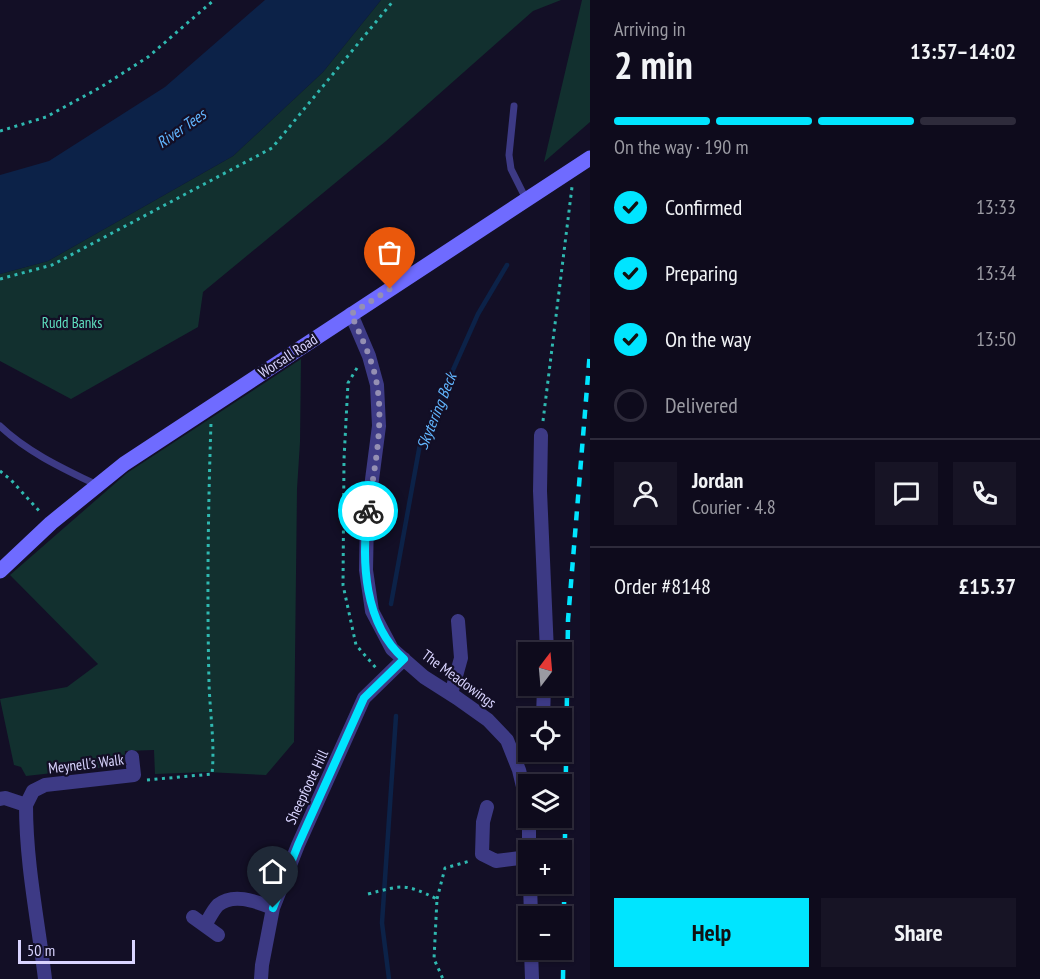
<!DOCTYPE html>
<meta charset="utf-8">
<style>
body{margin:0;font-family:"PT Sans Narrow",sans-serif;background:#171425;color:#f1f3f6;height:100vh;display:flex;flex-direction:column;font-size:22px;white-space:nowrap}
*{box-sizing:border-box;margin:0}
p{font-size:20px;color:#9b9ba3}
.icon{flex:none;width:33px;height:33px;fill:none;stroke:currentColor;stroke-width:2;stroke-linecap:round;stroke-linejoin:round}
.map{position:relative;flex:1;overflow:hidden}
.drawer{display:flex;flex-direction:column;background:#0e0b1c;width:450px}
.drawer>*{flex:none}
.needle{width:39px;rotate:16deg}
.fabs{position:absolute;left:518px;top:642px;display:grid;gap:12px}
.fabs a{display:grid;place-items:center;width:54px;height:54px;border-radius:0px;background:#0e0b1c;box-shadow:0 2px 4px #0004,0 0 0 2px #2e2b3b;font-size:30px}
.scale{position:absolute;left:18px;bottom:15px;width:117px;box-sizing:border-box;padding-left:6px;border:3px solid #d9d4ff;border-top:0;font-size:16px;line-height:21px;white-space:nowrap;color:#d9d4ff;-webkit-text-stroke:4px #130f26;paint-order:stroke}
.pin{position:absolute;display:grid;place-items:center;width:51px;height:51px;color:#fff;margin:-62px -26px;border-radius:50% 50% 50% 0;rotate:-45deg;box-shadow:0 0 6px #0007}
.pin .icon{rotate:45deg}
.courier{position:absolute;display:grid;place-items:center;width:60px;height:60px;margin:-30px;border:4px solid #00e5ff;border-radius:50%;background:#fff;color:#222;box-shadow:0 2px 8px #0007}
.headline em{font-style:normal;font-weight:600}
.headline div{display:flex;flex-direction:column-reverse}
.headline{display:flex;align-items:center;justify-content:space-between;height:102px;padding:0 24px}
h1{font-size:39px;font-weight:600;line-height:45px}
.bar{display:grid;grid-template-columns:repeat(4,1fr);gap:9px 6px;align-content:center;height:72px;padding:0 24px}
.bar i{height:8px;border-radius:4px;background:#2e2b3b}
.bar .selected{background:#00e5ff}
.bar p{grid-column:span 4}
.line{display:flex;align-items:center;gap:15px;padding:0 24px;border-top:2px solid #2e2b3b}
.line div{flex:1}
.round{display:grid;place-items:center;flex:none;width:63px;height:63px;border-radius:0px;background:#171425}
ol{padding:0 24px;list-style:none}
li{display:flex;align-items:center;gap:18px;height:66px}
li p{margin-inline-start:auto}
li .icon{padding:6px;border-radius:50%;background:#00e5ff;color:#111;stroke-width:4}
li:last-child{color:#9b9ba3}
li i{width:33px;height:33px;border:3px solid #2e2b3b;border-radius:50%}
.button{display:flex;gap:12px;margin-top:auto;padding:12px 24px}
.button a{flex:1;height:69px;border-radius:0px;background:#00e5ff;color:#111;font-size:24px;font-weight:600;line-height:69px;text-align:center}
.button a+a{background:#171425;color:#f1f3f6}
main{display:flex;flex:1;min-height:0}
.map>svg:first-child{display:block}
.green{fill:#12302f}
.water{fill:#0c2248}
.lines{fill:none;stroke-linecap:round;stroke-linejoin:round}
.stream{stroke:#0c2248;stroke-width:4.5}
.path{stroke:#2fb8b0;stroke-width:3;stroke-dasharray:3 4.5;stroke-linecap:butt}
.service{stroke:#3d3a85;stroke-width:7}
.minor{stroke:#3d3a85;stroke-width:14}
.secondary{stroke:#6f6bff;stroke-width:15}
.rail{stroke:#00e5ff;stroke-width:4.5;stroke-dasharray:9 8;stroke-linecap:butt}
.done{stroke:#948fb3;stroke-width:6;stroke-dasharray:0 10.8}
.route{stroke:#00e5ff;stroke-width:8}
.labels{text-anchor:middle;stroke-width:4.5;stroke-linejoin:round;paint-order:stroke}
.park-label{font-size:15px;fill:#5fe0c0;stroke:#130f26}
.street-label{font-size:15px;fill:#d9d4ff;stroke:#130f26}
.water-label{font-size:16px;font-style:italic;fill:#62b6ff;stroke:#130f26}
</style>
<main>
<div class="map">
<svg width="590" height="979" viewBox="0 0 590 979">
<rect width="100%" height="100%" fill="#130f26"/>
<path class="green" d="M381 0H561L533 11 386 141 203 292 198 327 71 399 0 361V274L48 261 233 156 323 72Z
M582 0H590V122L544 162Z
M301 359 300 442 297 489 294 742 266 775 207 772 155 774 154 750 125 751 124 765 26 776 21 767 14 765 0 699 67 687 98 664 10 575 127 473Z"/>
<path class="water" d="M265 0H381L323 72 233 156 48 261 0 274V175L49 161 165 87Z"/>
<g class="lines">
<path class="stream" d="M391 604 420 444 478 314 507 265
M389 979 382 923 396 716"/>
<path class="path" d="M0 131 46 117 101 87 148 57 214 0
M0 279 52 265 272 148 394 0
M357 368 348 383 344 459 343 585 356 645 376 668
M543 421 572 187
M0 471 11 480 41 513
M147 780 212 774C215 744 210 714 209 683 207 597 208 510 211 423
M368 894C403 885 404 883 437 899L434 959 443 979
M437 899 445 868 470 861"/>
<path class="service" d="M514 106 509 155 511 169 526 199
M0 426C27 452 64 469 97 485"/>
<path class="minor" d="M351 314 369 356 377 385 379 426 367 518 366 570 372 611 392 649 424 677 457 698 488 720 507 740 519 770 528 807
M541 435 540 491 547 652
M451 694 461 658 458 621
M543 718 544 686
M514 757 528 744
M0 799 5 798 26 805 33 791 45 785 134 775 132 757
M26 805C26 864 38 921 45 979
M487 807 483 822 482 854 496 861 528 857
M529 818V850
M530 884 531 916
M193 917 218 935
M205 925C209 919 213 910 218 905 234 892 257 902 273 908
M531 950 532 979
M261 979 262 965 273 908 298 845 364 698 404 659"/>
<path class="secondary" d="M0 571 51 523 124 464 590 158"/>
<path class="rail" d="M563 979 568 620 590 351"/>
</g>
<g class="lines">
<path class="done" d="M368 511C374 470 384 426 377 385 373 360 361 337 351 314L390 289"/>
<path class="route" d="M273 908 298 845 364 698 404 659C364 624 361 561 368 511"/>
</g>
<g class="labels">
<g class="park-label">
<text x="72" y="328">Rudd Banks</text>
</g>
<g class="street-label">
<text transform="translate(288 356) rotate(-33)" y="5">Worsall Road</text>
<text transform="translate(459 679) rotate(36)" y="5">The Meadowings</text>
<text transform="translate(86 764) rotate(-7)" y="5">Meynell's Walk</text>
<text transform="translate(307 787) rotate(-65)" y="5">Sheepfoote Hill</text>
</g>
<g class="water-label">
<text transform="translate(181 128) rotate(-35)" y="6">River Tees</text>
<text transform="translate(436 411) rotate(-68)" y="6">Skytering Beck</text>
</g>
</g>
</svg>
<div class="fabs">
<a><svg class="needle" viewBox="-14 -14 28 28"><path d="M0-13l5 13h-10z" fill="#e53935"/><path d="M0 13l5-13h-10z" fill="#9b9ba3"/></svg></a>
<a><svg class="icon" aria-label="locate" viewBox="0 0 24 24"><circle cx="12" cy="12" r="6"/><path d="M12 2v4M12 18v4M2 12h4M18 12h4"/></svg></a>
<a><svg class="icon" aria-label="layers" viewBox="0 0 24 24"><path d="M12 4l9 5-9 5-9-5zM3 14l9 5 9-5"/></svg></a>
<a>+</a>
<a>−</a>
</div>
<div class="scale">50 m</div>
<div class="pin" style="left:390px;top:289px;background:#ea580c"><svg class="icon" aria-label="bag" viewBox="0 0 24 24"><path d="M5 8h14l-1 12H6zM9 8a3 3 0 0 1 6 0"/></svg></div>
<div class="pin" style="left:273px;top:908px;background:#1f2937"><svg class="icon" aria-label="home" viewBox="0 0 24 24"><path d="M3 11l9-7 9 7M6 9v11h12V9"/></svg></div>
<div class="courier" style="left:368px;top:511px"><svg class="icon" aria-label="bike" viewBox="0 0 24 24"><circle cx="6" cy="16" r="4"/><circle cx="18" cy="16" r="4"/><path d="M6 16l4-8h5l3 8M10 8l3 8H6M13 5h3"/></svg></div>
</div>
<section class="drawer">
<div class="headline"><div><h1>2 min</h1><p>Arriving in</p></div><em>13:57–14:02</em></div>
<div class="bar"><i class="selected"></i><i class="selected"></i><i class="selected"></i><i></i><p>On the way · 190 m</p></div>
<ol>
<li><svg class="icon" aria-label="check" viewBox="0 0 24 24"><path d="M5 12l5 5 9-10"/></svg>Confirmed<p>13:33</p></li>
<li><svg class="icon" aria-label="check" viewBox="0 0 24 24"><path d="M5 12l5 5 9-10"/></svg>Preparing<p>13:34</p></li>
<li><svg class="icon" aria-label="check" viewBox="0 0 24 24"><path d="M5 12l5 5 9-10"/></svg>On the way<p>13:50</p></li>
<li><i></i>Delivered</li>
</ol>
<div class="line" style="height:108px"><a class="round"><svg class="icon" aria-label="person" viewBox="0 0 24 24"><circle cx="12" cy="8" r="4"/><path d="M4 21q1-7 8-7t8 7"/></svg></a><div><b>Jordan</b><p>Courier · 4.8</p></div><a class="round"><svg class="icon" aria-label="chat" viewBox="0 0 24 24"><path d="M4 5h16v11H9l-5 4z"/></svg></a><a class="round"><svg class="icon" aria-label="phone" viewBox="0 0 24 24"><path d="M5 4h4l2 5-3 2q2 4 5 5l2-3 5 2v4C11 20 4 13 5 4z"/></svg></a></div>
<div class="line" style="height:78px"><div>Order #8148</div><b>£15.37</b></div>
<div class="button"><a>Help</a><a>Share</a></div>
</section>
</main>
